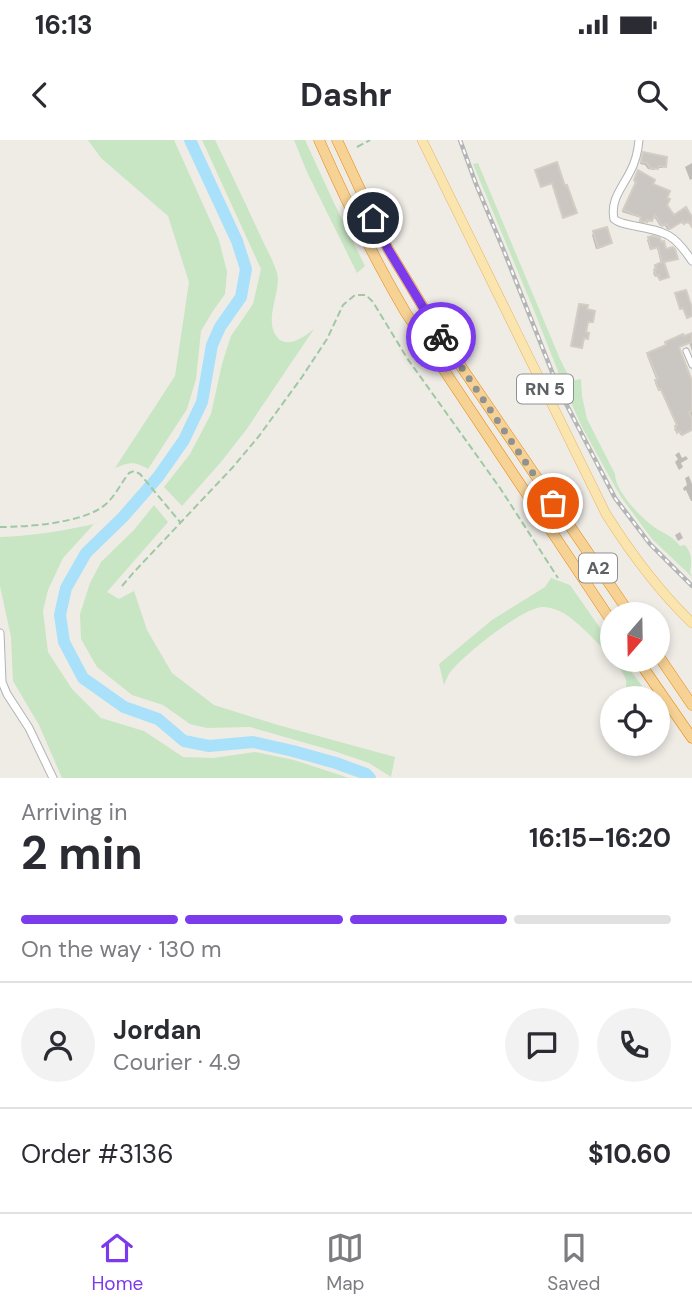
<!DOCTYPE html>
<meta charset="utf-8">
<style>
body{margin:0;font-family:"DM Sans",sans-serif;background:#f2f2f3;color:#2b2b33;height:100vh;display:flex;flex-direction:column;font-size:26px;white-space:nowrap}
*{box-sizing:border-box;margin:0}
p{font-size:23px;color:#7c7c81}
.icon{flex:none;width:38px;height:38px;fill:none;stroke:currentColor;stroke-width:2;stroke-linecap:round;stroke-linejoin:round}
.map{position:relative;height:638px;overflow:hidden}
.sheet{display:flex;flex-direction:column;background:#fff;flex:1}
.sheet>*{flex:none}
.needle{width:46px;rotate:200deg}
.buttons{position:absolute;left:600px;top:462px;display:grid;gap:14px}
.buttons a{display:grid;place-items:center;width:70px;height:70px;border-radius:50%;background:#fff;box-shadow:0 4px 10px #0003;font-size:35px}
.pin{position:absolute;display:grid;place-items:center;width:60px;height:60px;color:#fff;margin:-30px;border:4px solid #fff;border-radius:50%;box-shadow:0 2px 7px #0007}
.courier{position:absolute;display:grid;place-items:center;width:70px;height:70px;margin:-35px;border:5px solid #7c3aed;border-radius:50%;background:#fff;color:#222;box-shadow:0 2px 9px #0007}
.overview em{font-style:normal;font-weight:700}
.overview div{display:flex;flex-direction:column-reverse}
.overview{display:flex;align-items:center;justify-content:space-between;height:119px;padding:0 21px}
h1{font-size:46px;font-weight:700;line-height:52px}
.bar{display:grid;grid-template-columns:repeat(4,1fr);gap:10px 7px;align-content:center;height:84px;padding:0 21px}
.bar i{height:9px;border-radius:5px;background:#e1e1e2}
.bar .current{background:#7c3aed}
.bar p{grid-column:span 4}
.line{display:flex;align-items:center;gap:18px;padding:0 21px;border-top:2px solid #e1e1e2}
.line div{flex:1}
.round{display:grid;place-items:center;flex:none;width:74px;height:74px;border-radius:37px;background:#f2f2f3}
.status{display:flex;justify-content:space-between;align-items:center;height:49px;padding:0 35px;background:#fff;direction:ltr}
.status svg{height:19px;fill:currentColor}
header{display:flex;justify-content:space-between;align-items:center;height:91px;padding:0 21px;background:#fff;font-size:32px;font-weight:700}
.tab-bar{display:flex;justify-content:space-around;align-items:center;height:98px;border-top:2px solid #e1e1e2;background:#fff;font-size:19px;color:#7c7c81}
.tab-bar a{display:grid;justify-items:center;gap:4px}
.tab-bar .current{color:#7c3aed}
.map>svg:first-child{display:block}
.green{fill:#c8e5c4}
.shadow{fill:#0003}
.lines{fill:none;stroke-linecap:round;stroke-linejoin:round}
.river{stroke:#aae1fa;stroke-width:12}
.building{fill:#cac7c2;stroke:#d3cdc4;stroke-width:2}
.minor-casing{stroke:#b1b4b7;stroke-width:7}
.tertiary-casing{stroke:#b1b4b7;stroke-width:9}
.primary-casing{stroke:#e9b364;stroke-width:10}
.motorway-casing{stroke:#e7880d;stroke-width:11}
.path{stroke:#9fc8a5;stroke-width:2;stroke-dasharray:7 3.5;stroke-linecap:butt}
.minor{stroke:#fff;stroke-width:5}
.tertiary{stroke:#fff;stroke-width:7}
.primary{stroke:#fae5af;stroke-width:9}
.motorway{stroke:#f7d295;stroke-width:10}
.rail-casing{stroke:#b4b5b5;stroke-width:4.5}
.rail{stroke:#fff;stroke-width:2;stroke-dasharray:5;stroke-linecap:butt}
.done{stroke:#909292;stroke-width:7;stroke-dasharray:0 12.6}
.route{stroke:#7c3aed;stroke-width:9}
.labels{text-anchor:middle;stroke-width:5;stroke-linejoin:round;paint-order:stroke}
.shield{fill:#fff;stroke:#8e9193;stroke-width:2}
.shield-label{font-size:18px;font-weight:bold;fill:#5d6265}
</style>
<div class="status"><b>16:13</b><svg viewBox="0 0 49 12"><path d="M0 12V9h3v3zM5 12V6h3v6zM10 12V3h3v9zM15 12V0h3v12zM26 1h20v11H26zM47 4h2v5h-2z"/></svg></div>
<header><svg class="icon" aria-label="back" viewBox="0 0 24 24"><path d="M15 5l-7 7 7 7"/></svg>Dashr<svg class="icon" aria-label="search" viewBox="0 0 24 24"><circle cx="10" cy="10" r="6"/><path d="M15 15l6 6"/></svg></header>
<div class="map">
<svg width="692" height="638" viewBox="0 0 692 638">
<rect width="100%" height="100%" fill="#efece6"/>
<path class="green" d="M88 0H174L219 100 227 132 225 154 213 171 201 191 196 239 187 269 148 329C134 321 130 322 115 328L175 236 189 142 168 76 101 18Z
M202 0H215C230 31 245 62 259 93 265 106 273 120 277 133 282 151 263 179 277 197 287 210 305 196 314 189L246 290 221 322 182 366 164 347 190 314 211 274 222 224 231 196 253 164 261 129Z
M294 0H305L334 63 365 126 357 133 307 32Z
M478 23 560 219 571 241 581 239 582 256 587 279 615 334C615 350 637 373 649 383 660 393 670 393 680 406L685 405C692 413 692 422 690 432L692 437 652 399 621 357 608 334 582 287 565 249 533 168 473 24Z
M154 365 168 382 107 452 119 459 134 451 147 490 172 533 214 565 278 585 395 617 391 637 369 623 334 611 250 587 207 588 190 584 163 565 132 555 97 527 81 499 80 474 90 443 101 422 134 390Z
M94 384 63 418 48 450 43 471 48 512 72 549 101 578 144 591 183 617 213 618 255 612 294 620 349 638H62L39 585 13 541 11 497 0 446V397C32 396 63 391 94 384Z
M551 438 570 445 612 505V520H623L642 546 624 556C625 551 627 545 626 540 622 526 585 489 572 479 565 473 553 467 543 467 523 467 465 514 452 530 448 534 446 540 444 545L439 524 492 480 545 447Z"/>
<path class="shadow" d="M644 14 664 26 662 28H657L654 30 648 29 645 25 640 24Z
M692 23V39L690 40 685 27Z
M637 34 651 45 673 77 692 80 691 82 688 84 686 81 682 84 681 81 668 90 664 85 660 86 653 75 649 82 645 81 643 83 639 82 641 78 622 72 636 43 634 42Z
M594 93 606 105 604 107 596 109 592 95Z
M649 99 676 118 662 123 665 138 659 140 657 136 655 137 653 133 655 131 654 128 661 124 657 108 650 110 647 100Z
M692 194V211L689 202 677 207 692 242V290L680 295 679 291 676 292 674 289 677 287 660 249 658 250 655 243 657 241 647 216 666 207V204Z
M679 312 682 318 686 316 688 319 681 323 683 327 679 330 675 322 678 319 675 315Z
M689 336 692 344V361H691L686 350 684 351 683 348 687 345 685 338Z
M680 392 683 398 678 401 675 395Z"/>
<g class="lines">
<path class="river" d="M190 0 237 101 246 129 241 157 220 187 212 205 202 262 184 300 158 337 123 377 86 413 66 448 60 475 64 502 83 538 124 567 158 579 184 601 209 606 253 602 293 611 336 623 366 634 370 638"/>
</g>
<path class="building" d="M643 12 667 17 666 27 659 26 658 29 650 28 647 23 641 22Z
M557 22 565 46 567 45 577 73 563 78 552 43 541 47 535 30Z
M638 30 655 40 653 44 670 51 667 58 670 59 667 65 674 75 686 67 692 77V87L688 81 684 84 683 81 670 89 666 84 662 86 655 75 652 81 647 80V82L640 81 641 77 623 70 636 42 634 40Z
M607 87 612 103 598 108 593 91Z
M653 96 660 98 661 102 664 101 666 109 673 107 675 109 678 119 664 122 669 137 660 140 659 135 656 136 654 130 656 129 655 125 662 122 658 107 651 109 648 97Z
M686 150 692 168V176L687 178 683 168 680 169 675 153Z
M579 164 588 165 587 169 595 171 593 182H588L586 192 589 193 588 199 584 198 582 208 571 206Z
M692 193V202L679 207 692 241V271L689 272 692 279V290L682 295 680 291 677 293 675 286 677 285 661 249 659 250 655 240 658 239 647 213 666 205 665 202 683 194 684 196Z"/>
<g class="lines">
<g class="minor-casing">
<path id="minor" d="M686 211 692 225"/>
</g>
<g class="tertiary-casing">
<path id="tertiary" d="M639 0C638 11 635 23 630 32 622 48 610 60 614 79 620 84 627 84 635 86 667 92 674 94 692 121
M0 493 2 542 7 554 29 588 53 638"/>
</g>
<g class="primary-casing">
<path id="primary" d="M422 0 606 374C630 412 660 452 692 483"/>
</g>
<g class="motorway-casing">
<path id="motorway" d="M319 0C345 59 373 117 406 173L612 482
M337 0 388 109 443 200 630 474
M658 515 692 565
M638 520 692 598"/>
</g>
<path class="path" d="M357 7 370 0
M0 387C28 387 85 383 106 364 116 355 121 343 129 333L134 331 140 334 180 382
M122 446 134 432 233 327 259 296 302 237 327 199 343 165 355 155H366L373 162 407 218 500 348 558 438"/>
<use href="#minor" class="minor"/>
<use href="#tertiary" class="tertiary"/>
<use href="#primary" class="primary"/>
<use href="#motorway" class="motorway"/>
<g class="rail-casing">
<path id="rail" d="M460 0 476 44 504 111 560 252 615 358 650 404 692 446"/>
</g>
<use href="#rail" class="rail"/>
</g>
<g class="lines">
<path class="done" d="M441 197 553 363"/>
<path class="route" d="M373 78 388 109 441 197"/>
</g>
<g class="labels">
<g class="shield">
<rect x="517" y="234.5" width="56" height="29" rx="5"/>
<rect x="579" y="413.5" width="38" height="29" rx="5"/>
</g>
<g class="shield-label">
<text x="545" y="255">RN 5</text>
<text x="598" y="434">A2</text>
</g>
</g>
</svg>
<div class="buttons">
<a><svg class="needle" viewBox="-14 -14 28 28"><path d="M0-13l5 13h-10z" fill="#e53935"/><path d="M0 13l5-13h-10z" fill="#7c7c81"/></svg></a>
<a><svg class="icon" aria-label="locate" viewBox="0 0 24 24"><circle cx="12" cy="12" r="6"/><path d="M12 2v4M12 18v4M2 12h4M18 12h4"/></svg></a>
</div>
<div class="pin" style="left:553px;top:363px;background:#ea580c"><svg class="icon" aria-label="bag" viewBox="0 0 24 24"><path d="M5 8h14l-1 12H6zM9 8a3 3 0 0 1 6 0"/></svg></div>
<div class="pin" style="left:373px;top:78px;background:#1f2937"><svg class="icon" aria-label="home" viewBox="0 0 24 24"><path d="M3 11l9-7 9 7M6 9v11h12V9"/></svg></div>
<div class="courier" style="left:441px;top:197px"><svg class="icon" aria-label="bike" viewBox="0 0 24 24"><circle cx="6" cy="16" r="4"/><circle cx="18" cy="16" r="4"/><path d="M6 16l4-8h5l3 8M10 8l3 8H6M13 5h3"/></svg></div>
</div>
<section class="sheet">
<div class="overview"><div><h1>2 min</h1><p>Arriving in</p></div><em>16:15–16:20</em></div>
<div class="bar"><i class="current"></i><i class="current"></i><i class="current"></i><i></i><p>On the way · 130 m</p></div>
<div class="line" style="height:126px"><a class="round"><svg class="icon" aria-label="person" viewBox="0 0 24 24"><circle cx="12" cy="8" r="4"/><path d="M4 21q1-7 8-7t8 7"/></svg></a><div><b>Jordan</b><p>Courier · 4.9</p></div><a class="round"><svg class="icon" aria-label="chat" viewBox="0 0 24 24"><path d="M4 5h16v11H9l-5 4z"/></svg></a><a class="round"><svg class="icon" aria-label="phone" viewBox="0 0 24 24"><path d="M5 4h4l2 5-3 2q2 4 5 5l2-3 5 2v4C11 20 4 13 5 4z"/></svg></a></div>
<div class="line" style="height:91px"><div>Order #3136</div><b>$10.60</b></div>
</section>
<nav class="tab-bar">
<a class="current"><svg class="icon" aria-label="home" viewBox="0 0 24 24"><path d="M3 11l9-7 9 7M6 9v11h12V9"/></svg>Home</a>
<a><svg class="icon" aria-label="map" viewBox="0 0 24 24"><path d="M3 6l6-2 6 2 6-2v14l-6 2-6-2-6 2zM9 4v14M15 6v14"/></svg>Map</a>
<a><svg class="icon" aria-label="saved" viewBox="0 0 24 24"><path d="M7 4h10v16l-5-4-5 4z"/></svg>Saved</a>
</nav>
